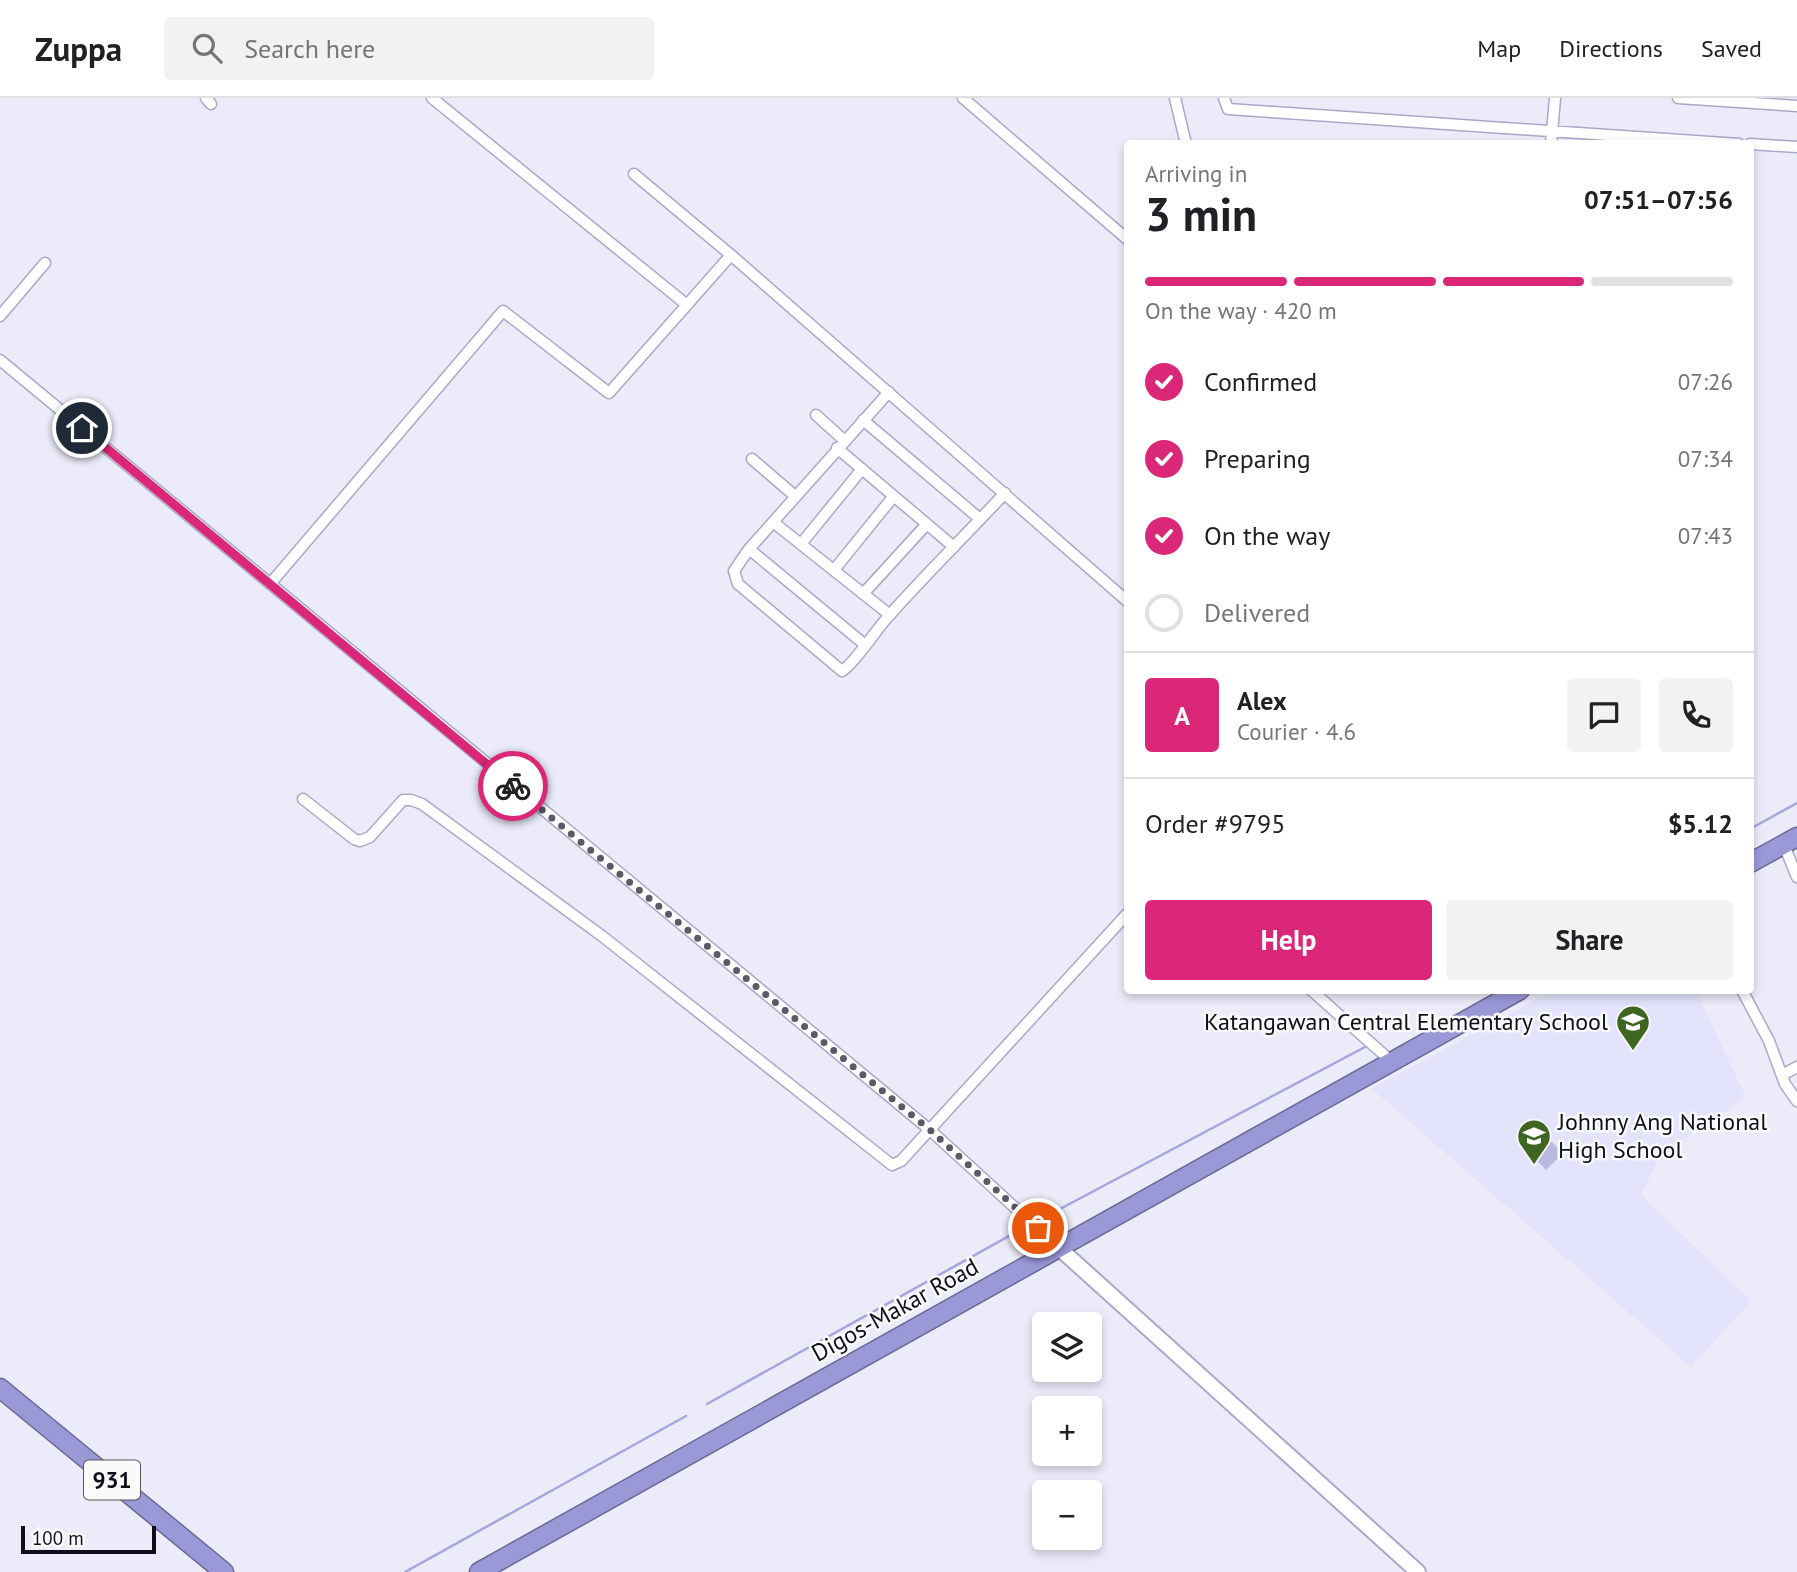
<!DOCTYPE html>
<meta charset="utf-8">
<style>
body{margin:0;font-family:"PT Sans",sans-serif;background:#f2f2f2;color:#202124;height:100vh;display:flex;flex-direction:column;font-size:26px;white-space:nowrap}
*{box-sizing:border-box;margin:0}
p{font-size:23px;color:#757577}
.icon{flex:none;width:38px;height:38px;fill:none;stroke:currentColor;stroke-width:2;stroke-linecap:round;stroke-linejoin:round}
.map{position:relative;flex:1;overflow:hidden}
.side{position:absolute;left:1124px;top:42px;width:630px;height:854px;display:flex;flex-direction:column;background:#fff;border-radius:7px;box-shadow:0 4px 10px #0003}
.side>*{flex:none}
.tools{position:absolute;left:1032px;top:1214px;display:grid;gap:14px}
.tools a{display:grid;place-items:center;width:70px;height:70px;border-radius:7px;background:#fff;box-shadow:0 4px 10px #0003;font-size:35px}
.scale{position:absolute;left:21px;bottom:18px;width:135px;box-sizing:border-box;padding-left:7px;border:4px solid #0e0e19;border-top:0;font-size:19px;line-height:24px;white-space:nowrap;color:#0e0e19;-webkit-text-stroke:5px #fafafa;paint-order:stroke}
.pin{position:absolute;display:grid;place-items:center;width:60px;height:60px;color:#fff;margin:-30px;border:4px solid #fff;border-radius:50%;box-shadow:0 2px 7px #0007}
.courier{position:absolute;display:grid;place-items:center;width:70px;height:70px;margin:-35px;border:5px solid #db2777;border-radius:50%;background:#fff;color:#222;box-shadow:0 2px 9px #0007}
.head em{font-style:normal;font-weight:700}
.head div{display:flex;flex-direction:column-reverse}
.head{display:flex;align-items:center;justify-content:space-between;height:119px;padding:0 21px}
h1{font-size:46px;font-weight:700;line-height:52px}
.bar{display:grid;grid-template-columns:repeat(4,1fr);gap:10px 7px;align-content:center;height:84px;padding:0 21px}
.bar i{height:9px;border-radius:5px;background:#e0e0e0}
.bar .on{background:#db2777}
.bar p{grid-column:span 4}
.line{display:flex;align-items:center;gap:18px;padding:0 21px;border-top:2px solid #e0e0e0}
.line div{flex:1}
.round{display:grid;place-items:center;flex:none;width:74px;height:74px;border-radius:7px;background:#f2f2f2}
ol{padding:0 21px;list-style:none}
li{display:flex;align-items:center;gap:21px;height:77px}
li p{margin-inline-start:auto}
li .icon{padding:7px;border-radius:50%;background:#db2777;color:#fff;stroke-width:4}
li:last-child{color:#757577}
li i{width:38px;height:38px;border:4px solid #e0e0e0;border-radius:50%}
.cta{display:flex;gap:14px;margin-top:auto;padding:14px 21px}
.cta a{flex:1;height:80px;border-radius:7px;background:#db2777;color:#fff;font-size:28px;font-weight:700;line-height:80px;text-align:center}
.cta a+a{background:#f2f2f2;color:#202124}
header{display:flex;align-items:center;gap:42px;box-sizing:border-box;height:98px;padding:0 35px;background:#fff;border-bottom:2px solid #e0e0e0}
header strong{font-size:33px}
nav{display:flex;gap:38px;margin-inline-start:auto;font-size:24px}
.search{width:490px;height:63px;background:#f2f2f2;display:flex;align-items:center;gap:18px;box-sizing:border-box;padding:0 24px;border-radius:7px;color:#757577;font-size:26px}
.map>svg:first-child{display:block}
.built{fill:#e3e3fc}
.green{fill:#b8b9dd}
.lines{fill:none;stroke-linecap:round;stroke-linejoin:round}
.stream{stroke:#a6a5de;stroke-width:2.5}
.street-casing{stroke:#a8a8c9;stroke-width:13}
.secondary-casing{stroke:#a8a8c9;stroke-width:18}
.highway-casing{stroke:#696895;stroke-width:21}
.street{stroke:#fff;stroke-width:10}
.secondary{stroke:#fff;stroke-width:14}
.highway{stroke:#9a99d8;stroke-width:18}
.done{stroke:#5b5b67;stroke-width:7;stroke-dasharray:0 12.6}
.route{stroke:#db2777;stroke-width:9}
.labels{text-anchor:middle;stroke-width:5;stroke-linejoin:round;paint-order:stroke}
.shield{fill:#fafafa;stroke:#55555c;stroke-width:2}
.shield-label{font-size:23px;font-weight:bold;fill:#0e0e19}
.poi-label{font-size:24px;fill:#0e0e19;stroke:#fafafa;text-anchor:end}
.street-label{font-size:24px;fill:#0e0e19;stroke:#fafafa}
</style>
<header>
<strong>Zuppa</strong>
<div class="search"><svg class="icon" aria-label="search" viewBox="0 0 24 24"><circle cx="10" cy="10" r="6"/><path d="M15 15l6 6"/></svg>Search here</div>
<nav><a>Map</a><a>Directions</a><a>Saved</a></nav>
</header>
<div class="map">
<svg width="1797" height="1474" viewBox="0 0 1797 1474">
<rect width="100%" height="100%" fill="#ebebf9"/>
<path class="built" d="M1552 893H1696L1746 999 1660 1058 1641 1097 1751 1203 1691 1269 1372 991Z"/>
<path class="green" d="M1535 1028 1563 1055 1546 1072 1519 1044Z"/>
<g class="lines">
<path class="stream" d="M1750 731 1797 705
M1043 1120 1365 949
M707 1306 1027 1128
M405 1474 686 1318"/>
<g class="street-casing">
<path id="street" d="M206 0 211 6
M432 0 687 207
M963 0 1127 141
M1175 0 1186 46
M1224 0 1228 11 1739 46
M1678 0 1797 8
M1551 46 1555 0
M1750 46 1797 49
M634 76 731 157 1127 503
M0 218 45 165
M0 262 930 1032 1058 1149
M889 294 749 451 734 473 738 486 842 573C852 568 877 531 887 520 925 477 966 437 1005 395
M816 317 845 343
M863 322 980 421
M837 350 954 449
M752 361 795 398
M773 424 890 517
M801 446 862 371
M749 451 864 546
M834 472 893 399
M270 486 503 213 609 295 731 157
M863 496 926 427
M303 701 354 741 360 743 370 739 403 702H411L422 706 602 838 892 1067 901 1063 1127 816
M1784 747 1797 779
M1311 892 1391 963
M1742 892 1769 943 1785 986 1797 1003
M1782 977 1797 969"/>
</g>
<g class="secondary-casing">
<path id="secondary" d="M1058 1149 1418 1474"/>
</g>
<g class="highway-casing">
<path id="highway" d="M1750 765 1797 739
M0 1290 224 1474
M479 1474 1520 892"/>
</g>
<use href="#street" class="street"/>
<use href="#secondary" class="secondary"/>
<use href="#highway" class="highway"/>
</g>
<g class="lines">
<path class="done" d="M513 688 930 1032 1038 1130"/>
<path class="route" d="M82 330 513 688"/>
</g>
<defs>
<g id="school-pin" transform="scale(1.75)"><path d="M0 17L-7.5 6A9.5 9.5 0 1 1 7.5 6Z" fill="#3e6622" stroke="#fafafa"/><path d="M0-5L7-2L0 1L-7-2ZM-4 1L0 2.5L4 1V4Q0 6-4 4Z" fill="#fff"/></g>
</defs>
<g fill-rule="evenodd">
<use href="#school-pin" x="1633" y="924"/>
<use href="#school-pin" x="1534" y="1038"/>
</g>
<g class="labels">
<rect class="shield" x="84" y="1362.5" width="56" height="39" rx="5"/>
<g class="shield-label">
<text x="112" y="1390">931</text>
</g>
<g class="poi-label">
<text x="1608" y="932">Katangawan Central Elementary School</text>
<text x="1558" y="1032" text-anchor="start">Johnny Ang National<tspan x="1558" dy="28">High School</tspan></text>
</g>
<g class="street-label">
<text transform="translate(895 1212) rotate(-29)" y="8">Digos-Makar Road</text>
</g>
</g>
</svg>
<div class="tools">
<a><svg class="icon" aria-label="layers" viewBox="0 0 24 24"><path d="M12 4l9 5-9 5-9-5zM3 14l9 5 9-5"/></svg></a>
<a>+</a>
<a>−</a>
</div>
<div class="scale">100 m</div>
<div class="pin" style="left:1038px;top:1130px;background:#ea580c"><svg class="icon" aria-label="bag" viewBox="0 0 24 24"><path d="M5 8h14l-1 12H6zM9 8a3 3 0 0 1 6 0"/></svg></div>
<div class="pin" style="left:82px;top:330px;background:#1f2937"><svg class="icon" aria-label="home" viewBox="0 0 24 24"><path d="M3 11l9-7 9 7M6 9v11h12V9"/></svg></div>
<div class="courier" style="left:513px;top:688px"><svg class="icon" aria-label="bike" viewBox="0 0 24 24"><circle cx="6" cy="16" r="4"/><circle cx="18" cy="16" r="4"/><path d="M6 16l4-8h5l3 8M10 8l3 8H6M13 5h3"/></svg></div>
<section class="side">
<div class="head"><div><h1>3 min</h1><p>Arriving in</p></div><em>07:51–07:56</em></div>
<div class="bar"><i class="on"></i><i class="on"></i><i class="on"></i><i></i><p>On the way · 420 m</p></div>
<ol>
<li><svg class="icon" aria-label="check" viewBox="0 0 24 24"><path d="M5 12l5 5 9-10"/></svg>Confirmed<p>07:26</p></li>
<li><svg class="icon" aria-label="check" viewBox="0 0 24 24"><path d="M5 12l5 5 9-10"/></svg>Preparing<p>07:34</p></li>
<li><svg class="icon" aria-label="check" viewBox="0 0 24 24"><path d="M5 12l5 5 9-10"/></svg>On the way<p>07:43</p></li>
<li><i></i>Delivered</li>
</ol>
<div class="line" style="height:126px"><b class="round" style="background:#db2777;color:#fff">A</b><div><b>Alex</b><p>Courier · 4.6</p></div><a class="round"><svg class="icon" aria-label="chat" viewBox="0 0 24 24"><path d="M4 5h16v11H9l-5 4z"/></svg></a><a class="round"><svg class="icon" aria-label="phone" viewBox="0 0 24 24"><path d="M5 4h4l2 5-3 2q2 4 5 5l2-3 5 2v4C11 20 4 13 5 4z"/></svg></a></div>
<div class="line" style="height:91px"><div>Order #9795</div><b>$5.12</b></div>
<div class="cta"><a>Help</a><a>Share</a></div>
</section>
</div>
